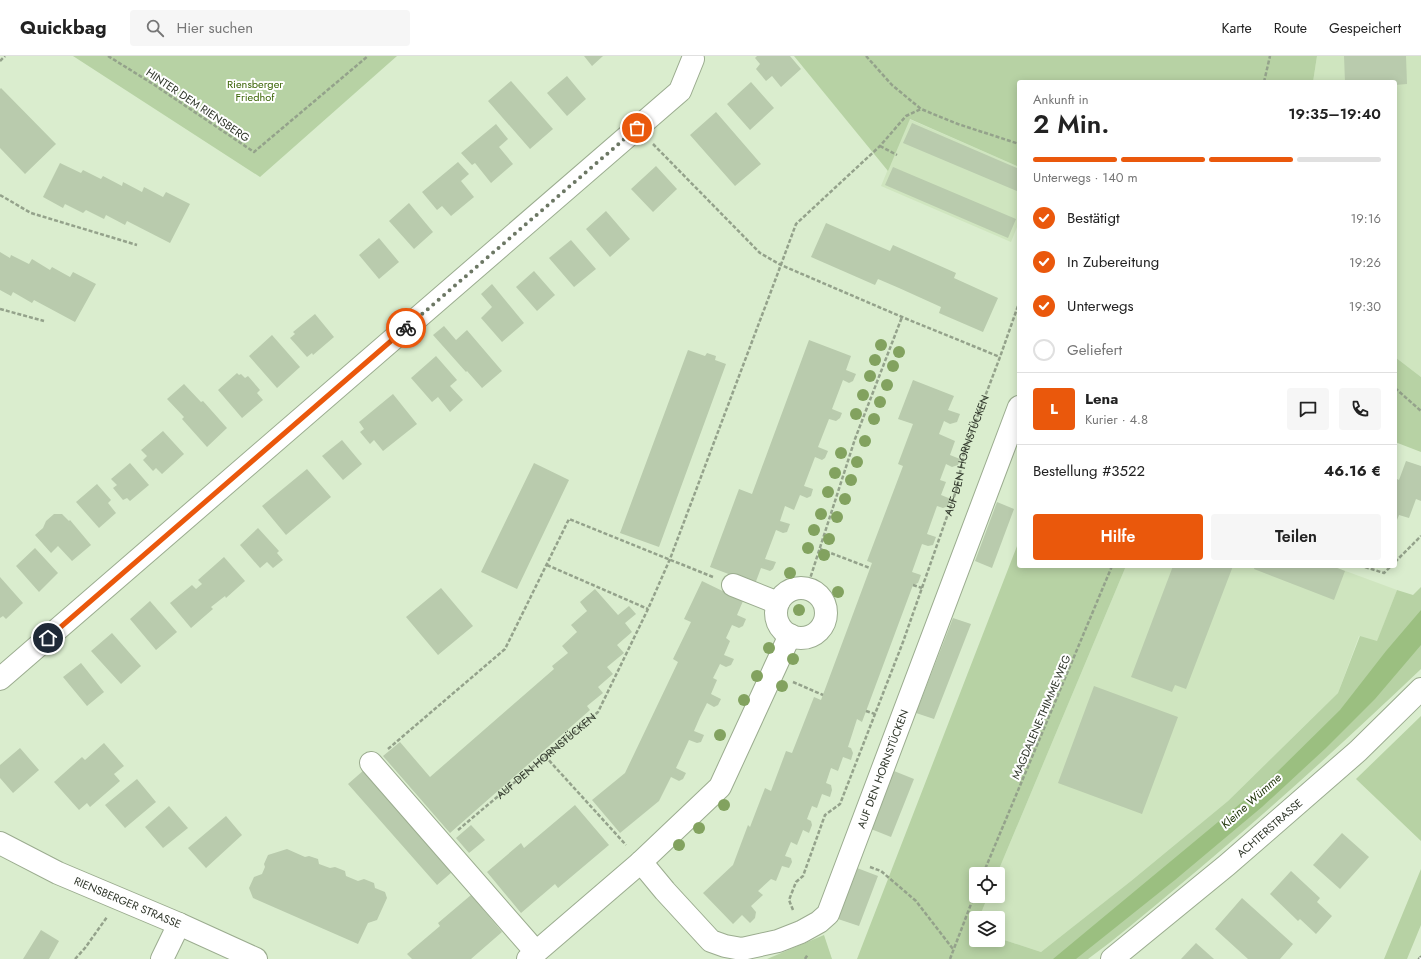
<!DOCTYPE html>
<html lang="de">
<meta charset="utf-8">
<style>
body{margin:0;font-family:Jost,sans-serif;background:#f6f6f6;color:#222;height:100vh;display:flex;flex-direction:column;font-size:15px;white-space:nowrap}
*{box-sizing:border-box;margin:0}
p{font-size:13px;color:#767676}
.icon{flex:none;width:22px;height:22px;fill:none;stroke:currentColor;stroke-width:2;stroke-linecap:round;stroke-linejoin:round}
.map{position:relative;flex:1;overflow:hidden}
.sheet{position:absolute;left:1017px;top:24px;width:380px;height:488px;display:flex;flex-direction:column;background:#fff;border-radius:4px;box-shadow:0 2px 10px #0003}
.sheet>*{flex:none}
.controls{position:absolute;left:969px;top:811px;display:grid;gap:8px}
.controls a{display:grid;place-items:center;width:36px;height:36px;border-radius:4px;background:#fff;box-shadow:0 2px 10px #0003;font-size:20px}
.pin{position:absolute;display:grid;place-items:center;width:34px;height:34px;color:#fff;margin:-17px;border:2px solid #fff;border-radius:50%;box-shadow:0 1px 4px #0007}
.courier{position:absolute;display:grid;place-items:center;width:40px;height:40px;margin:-20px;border:3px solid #ea580c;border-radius:50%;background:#fff;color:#222;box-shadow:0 1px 5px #0007}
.summary em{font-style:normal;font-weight:600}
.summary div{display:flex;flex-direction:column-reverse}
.summary{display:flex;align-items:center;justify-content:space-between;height:68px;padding:0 16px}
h1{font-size:26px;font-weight:600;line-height:30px}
.bar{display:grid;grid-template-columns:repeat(4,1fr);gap:6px 4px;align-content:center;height:48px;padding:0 16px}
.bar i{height:5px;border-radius:3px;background:#e0e0e0}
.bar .selected{background:#ea580c}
.bar p{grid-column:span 4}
.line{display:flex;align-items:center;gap:10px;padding:0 16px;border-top:1px solid #e0e0e0}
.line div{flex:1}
.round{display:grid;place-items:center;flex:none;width:42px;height:42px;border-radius:4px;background:#f6f6f6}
ol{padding:0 16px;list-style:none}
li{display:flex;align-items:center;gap:12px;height:44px}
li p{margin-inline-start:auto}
li .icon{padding:4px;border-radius:50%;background:#ea580c;color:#fff;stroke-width:4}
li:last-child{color:#767676}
li i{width:22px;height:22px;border:2px solid #e0e0e0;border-radius:50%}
.action{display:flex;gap:8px;margin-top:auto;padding:8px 16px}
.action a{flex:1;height:46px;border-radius:4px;background:#ea580c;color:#fff;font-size:16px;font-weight:600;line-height:46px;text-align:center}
.action a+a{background:#f6f6f6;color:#222}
header{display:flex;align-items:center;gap:24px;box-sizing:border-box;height:56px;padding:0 20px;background:#fff;border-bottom:1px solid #e0e0e0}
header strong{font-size:19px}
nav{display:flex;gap:22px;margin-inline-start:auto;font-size:14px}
.search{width:280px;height:36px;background:#f6f6f6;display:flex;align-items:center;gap:10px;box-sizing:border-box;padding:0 14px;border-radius:4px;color:#767676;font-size:15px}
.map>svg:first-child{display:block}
.built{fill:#cfe5bf}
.green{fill:#b7d2a4}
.water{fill:#9bbf80}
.building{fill:#b9cbad}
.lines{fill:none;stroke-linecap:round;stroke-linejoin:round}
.minor-casing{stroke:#9bac8f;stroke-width:24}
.path{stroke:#94a28b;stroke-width:2.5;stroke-dasharray:4 2;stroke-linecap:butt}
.minor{stroke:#fff;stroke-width:22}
.rail-casing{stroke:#8a9781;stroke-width:4.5}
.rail{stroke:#fff;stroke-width:3;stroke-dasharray:9;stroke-linecap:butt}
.tree{fill:#82a25f}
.done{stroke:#6c7764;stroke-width:4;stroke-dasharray:0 7.2}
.route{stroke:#ea580c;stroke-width:5}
.labels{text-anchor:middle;stroke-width:4;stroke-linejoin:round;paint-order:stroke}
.park-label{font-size:11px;fill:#3a6405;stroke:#fff}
.street-label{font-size:11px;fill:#30372b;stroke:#fff}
.water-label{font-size:12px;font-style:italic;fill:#1b3104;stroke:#fff}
</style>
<header>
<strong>Quickbag</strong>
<div class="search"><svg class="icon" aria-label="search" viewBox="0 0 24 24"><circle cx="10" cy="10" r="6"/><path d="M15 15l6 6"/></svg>Hier suchen</div>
<nav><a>Karte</a><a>Route</a><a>Gespeichert</a></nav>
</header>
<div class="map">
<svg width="1421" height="903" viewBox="0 0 1421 903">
<rect width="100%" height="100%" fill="#daedce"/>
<path class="built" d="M1317 0H1421V321L1395 301V26H1313Z
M909 63 1019 111V166L1011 186 881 130Z
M1126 510H1332L1397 534 1377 586 1359 580 1338 637 1228 745 1131 825 1041 896 998 882V862H979L988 840H998L997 818Z"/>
<path class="green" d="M73 0H397L260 121Z
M794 0H1317L1313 26H1019V111L910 63 888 115Z
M1395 301 1421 321V396L1395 386Z
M1019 485V510H1126L997 818H976V840H988L979 862H976V869L974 874H976V884H998V882L1041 896 1131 825 1228 745 1338 637 1360 580 1377 585 1397 534 1413 539 1421 531V613C1341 689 1260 763 1175 833 1146 857 1118 881 1088 903H857Z
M1421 660V785L1356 723Z
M1421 813V869L1407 903H1384Z
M824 879 832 903H767Z"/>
<path class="water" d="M1421 554V589L1375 643 1326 692 1262 751 1175 824 1076 903H1053L1271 722 1340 654 1386 595Z"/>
<path class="building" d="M584 0H603L592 10Z
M757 0H790L801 13 781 31 772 20 766 25 756 13 760 8 755 2Z
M1344 0H1406L1407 28 1395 29V26H1345Z
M567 20 586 43 567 60 547 37Z
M511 25 553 73 530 93 488 45Z
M751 26 774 52 750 74 727 48Z
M1 32 56 88 25 118 0 92V33Z
M716 56 761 108 735 130 690 79Z
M912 67 1019 113V136L903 87Z
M496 68 508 83 499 91 513 108 491 127 475 107 472 109 461 97Z
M458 106 469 118 461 125 474 141 451 160 442 150 437 154 422 136Z
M60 107 81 117 83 114 101 123 103 120 122 130 123 126 142 136 144 131 163 141 166 136 190 148 170 187 127 165 125 169 106 159 104 163 86 154 83 157 65 148 63 152 43 141Z
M656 110 677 133 653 156 631 133Z
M893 111 1016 163 1008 182 885 129Z
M409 147 433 176 414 193 389 165Z
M606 155 630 183 610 201 586 173Z
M826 167 890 195 893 189 956 217 954 222 998 242 983 276 939 257 941 251 899 232 878 223 875 229 811 201Z
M379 182 399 206 379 223 359 199Z
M571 184 596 213 574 231 549 202Z
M0 196 10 202 11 199 29 208 32 203 50 214 52 211 70 221 73 216 96 228 75 266 34 244 32 247 13 236 11 240 0 234Z
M534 215 555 239 537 255 516 231Z
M492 228 524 267 502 286 481 262 492 251 481 238Z
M315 258 334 281 313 299 312 297 307 301 290 282 295 278 293 276Z
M444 270 456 284 467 274 502 315 482 332 467 315 466 316 433 279Z
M272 279 300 311 277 332 249 300Z
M809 284 851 300 846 314 856 318 853 325 849 327 843 324 832 353 842 357 840 362 836 365 829 363 818 391 828 395 825 402 822 404 815 401 804 430 813 433 811 440 807 442 800 439 794 454 785 450 780 465 790 468 787 476 783 477 776 474 765 503 776 506 773 513 770 515 761 512 755 528 710 511 739 433 752 438Z
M688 294 705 300 707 297 716 300 715 304 726 308 659 491 620 477Z
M436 300 457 324 450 330 463 344 450 356 438 341 432 346 411 322Z
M237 317 239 319 241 318 245 322 248 320 260 334 257 337 263 344 242 362 218 334Z
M913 324 954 340 948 354 960 358 957 366 950 368 944 365 939 378 955 385 950 399 960 403 958 409 952 411 946 408 940 424 946 426 941 439 951 443 948 450 943 452 937 450 927 478 936 481 933 489 928 490 922 488 912 516 921 519 918 527 913 529 862 666 857 663 848 691 851 692 853 697 851 704 843 701 838 715 831 712 826 727 831 729 832 734 830 741 822 738 817 752 812 750 807 763 811 765 812 769 809 777 803 774 797 789 791 786 785 800 791 802 792 806 789 812 782 810 776 825 771 823 758 835 763 839 751 850 756 856 755 862 750 867 742 859 733 868 703 837 733 809 748 769 750 771 765 732 771 735 786 695 792 697 814 641 821 644 872 507 867 505 903 410 898 408 913 368 898 363Z
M184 328 201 346 203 345 227 372 207 391 182 363 184 361 167 343Z
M393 338 417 368 383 395 374 384 370 388 360 376 364 373 359 366Z
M163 375 184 398 162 418 156 412 153 415 143 404 147 400 141 394Z
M342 384 362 408 343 424 322 400Z
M1406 405 1421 410V445L1416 443 1409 462 1399 459 1395 469V422L1399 424Z
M130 407 149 429 130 445 127 442 123 444 113 432 117 429 111 423Z
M534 407 569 424 517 533 481 516Z
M307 413 331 441 286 479 262 450Z
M97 428 111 444 108 447 116 457 99 472 76 446Z
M997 446 1014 453 992 512 975 505Z
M54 458H62L69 465 70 464 91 489 72 505 58 490 51 497 35 479 43 472 46 465Z
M258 472 279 495 277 497 283 504 273 512 267 506 260 512 240 489Z
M35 492 58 517 39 536 16 510Z
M224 501 245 525 226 542 225 540 211 551 213 553 191 572 170 547 192 529 196 533 202 528 198 524Z
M1173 510H1233L1186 633 1175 629 1172 636 1131 621Z
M1255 510H1332L1345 515 1334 544 1254 513Z
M0 521 23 547 6 563 3 560 0 562Z
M702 525 743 545 737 559 746 563 743 570 739 572 732 569 726 582 730 585 724 599 734 603 731 609 726 611 720 608 713 622 717 624 711 638 721 643 718 649 714 651 707 647 700 661 694 675 704 679 701 686 697 687 689 684 676 712 686 717 683 723 679 725 671 721 659 745 620 777 592 744 625 717 678 606 673 603 691 566 684 563Z
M441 532 473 570 438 599 406 561Z
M595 533 618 559 629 550 636 558 625 567 632 576 617 589 624 597 607 611 613 618 598 631 603 637 587 650 590 654 450 777 383 700 400 686 430 721 554 613 552 610 568 597 562 590 577 576 571 569 587 555 580 546Z
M150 545 177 576 156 594 130 563Z
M953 562 971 568 934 663 916 657Z
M112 577 141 610 121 628 91 595Z
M81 607 104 636 87 650 63 621Z
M1094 630 1178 661 1142 758 1058 727Z
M104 687 124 710 114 718 120 725 90 751 87 747 79 754 54 726 82 701 85 704Z
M20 692 39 714 13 737 0 722V709Z
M364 714 452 816 437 829 348 728Z
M894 715 914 723 891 781 871 773Z
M137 723 156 746 125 772 105 749Z
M575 749 609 789 558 832 555 828 521 857 487 816 521 787 524 792Z
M169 750 188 772 163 792 145 771Z
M226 760 242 779 206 812 188 792Z
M471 769 485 784 469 797 456 782Z
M1342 777 1369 801 1340 833 1313 809Z
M287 793 305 801 309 800 318 803 319 808 330 812 335 811 345 815 346 820 358 825 364 823 374 827 375 832 385 836 387 842 377 864 368 867 358 888 253 842 249 832 254 821 262 818 265 811 264 808 268 799Z
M857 812 878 820 859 870 838 863Z
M1291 815 1320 842 1317 846 1332 860 1316 878 1300 863 1298 865 1270 838Z
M471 839 502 876 471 903H412L407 898 440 870 438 867Z
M1242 842 1293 888 1280 903H1248L1215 873Z
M41 874 59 885 49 903H23Z
M1196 887 1214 903H1181Z"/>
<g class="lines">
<g class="minor-casing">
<g id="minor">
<path d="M733 529 778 547"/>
<circle cx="801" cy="557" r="25"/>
<path d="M0 623 680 35 693 3"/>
<path d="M371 707 536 896"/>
<path id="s3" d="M0 787 58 817 179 868 256 903"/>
<path id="s4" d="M641 806 665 835 711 885 725 890 742 893 778 885 801 876 819 866 828 858 1019 351"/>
<path d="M162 903 179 868"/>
<path d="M528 903 641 806 720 731 790 579"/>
<path id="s5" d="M1112 903 1227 809 1358 695 1421 633"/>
</g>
</g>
<g class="path">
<path d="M108 0 153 28 254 96 368 0"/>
<path d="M866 0 892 29 921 53 958 68 1019 88"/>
<path d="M0 5 5 0"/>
<path d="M1264 26 1270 0"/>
<path d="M653 88 760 197 781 209 902 261 1000 301"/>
<path d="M880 90 897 99"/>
<path d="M0 139 31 157 137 189"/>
<path d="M0 253 44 265"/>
<path d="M1395 332 1421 355"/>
<path d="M820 493 870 512"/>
<path d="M1395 506 1421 480"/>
<path d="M547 509 648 553"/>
<path d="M1365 511 1384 517 1391 510"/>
<path d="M913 529 922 532"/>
<path d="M807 532 855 383 902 261"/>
<path d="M793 626 823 639"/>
<path d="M866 655 875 658"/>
<path d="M388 693 505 593 569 463 713 521"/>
<path d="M545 700 626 789"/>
<path id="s1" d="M458 774 598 656 648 553 670 503 776 222 796 168 880 90 906 60 921 53"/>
<path d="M870 811 881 815 916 845 953 893"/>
<path d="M983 818 1112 510"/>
<path id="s2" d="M793 854 789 844 796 826 803 820 825 759 840 748 903 586 957 432 964 396 1000 301 1019 247"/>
<path d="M75 903 85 892 107 861"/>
<path d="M805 903 808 898"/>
<path d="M950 903 976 835"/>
</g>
<use href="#minor" class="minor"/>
<g class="rail-casing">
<path id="rail" d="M1420 903 1421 902"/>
</g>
<use href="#rail" class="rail"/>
</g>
<g class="tree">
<circle cx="881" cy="289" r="6"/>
<circle cx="899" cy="296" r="6"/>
<circle cx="875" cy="304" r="6"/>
<circle cx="893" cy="310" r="6"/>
<circle cx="870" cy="320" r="6"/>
<circle cx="887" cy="329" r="6"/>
<circle cx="863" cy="339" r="6"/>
<circle cx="880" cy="346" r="6"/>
<circle cx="856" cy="358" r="6"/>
<circle cx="874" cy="363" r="6"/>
<circle cx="865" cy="385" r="6"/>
<circle cx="841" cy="397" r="6"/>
<circle cx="857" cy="406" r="6"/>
<circle cx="835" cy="417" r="6"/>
<circle cx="851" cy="424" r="6"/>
<circle cx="828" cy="436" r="6"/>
<circle cx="845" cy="443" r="6"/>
<circle cx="821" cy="458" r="6"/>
<circle cx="837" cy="461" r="6"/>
<circle cx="814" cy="474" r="6"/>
<circle cx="829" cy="483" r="6"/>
<circle cx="808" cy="492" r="6"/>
<circle cx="824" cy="499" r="6"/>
<circle cx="790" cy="517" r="6"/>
<circle cx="838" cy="536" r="6"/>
<circle cx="799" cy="554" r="6"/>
<circle cx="769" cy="592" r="6"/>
<circle cx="793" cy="603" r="6"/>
<circle cx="757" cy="620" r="6"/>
<circle cx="782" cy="630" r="6"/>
<circle cx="744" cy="644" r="6"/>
<circle cx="720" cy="679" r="6"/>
<circle cx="724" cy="749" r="6"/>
<circle cx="699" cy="772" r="6"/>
<circle cx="679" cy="789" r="6"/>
</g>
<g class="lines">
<path class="done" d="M406 272 637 72"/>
<path class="route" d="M48 582 406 272"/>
</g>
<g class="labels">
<g class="park-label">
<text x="255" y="32">Riensberger<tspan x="255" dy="13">Friedhof</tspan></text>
</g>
<g class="street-label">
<text transform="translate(198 49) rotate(34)" y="4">HINTER DEM RIENSBERG</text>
<text dy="4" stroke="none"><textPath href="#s2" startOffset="494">AUF DEN HORNSTÜCKEN</textPath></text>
<text transform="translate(1041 661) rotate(-67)" y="4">MAGDALENE-THIMME-WEG</text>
<text dy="4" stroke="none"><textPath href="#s1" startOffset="115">AUF DEN HORNSTÜCKEN</textPath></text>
<text dy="4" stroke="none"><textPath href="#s4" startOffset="387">AUF DEN HORNSTÜCKEN</textPath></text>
<text dy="4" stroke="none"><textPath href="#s5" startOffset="205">ACHTERSTRASSE</textPath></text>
<text dy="4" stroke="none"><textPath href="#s3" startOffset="141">RIENSBERGER STRASSE</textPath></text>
</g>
<g class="water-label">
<text transform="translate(1251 745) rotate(-42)" y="4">Kleine Wümme</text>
</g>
</g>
</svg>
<div class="controls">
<a><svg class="icon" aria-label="locate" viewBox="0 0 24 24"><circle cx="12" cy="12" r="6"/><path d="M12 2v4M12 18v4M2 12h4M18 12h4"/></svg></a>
<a><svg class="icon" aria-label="layers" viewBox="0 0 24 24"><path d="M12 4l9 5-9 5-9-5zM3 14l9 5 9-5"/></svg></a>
</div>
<div class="pin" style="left:637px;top:72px;background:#ea580c"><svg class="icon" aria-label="bag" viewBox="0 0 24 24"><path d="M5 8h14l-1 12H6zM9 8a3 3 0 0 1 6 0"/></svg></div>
<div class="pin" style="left:48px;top:582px;background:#1f2937"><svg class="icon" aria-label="home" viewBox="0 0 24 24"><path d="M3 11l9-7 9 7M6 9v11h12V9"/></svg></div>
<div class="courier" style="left:406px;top:272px"><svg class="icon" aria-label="bike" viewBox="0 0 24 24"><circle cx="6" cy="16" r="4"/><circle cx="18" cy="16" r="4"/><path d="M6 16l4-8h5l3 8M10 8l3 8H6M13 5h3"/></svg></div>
<section class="sheet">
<div class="summary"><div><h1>2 Min.</h1><p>Ankunft in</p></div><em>19:35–19:40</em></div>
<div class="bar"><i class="selected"></i><i class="selected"></i><i class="selected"></i><i></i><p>Unterwegs · 140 m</p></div>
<ol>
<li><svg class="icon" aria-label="check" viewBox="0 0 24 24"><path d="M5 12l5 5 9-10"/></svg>Bestätigt<p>19:16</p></li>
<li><svg class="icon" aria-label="check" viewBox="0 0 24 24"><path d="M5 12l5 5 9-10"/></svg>In Zubereitung<p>19:26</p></li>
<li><svg class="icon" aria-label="check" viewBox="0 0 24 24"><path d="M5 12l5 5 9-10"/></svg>Unterwegs<p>19:30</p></li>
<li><i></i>Geliefert</li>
</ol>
<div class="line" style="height:72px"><b class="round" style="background:#ea580c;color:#fff">L</b><div><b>Lena</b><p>Kurier · 4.8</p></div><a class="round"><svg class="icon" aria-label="chat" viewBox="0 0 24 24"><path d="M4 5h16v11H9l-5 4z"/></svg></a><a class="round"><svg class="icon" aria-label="phone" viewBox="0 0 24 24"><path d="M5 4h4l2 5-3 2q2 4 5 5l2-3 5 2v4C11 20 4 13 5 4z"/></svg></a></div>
<div class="line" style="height:52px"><div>Bestellung #3522</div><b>46.16 €</b></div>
<div class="action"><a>Hilfe</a><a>Teilen</a></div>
</section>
</div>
